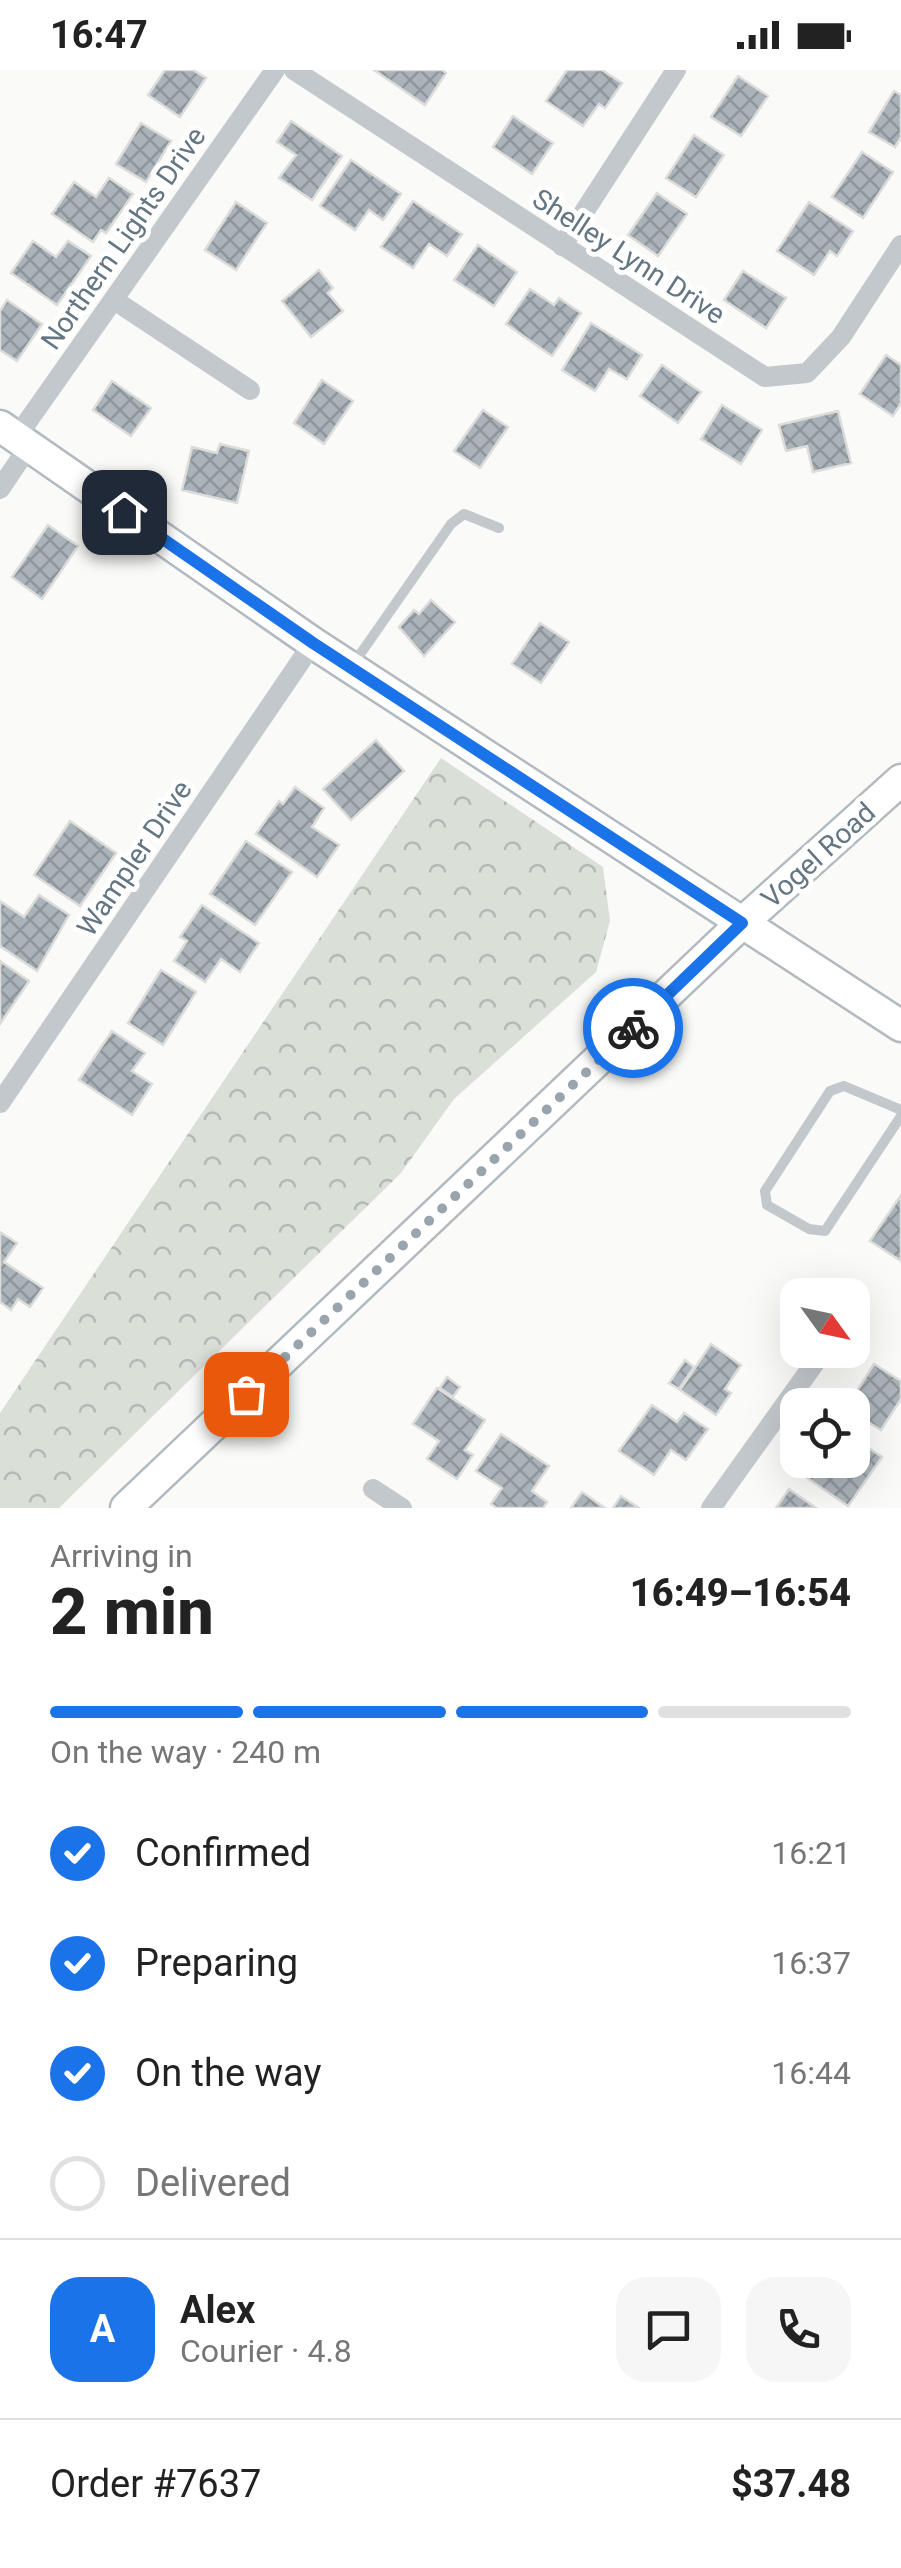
<!DOCTYPE html>
<meta charset="utf-8">
<style>
body{margin:0;font-family:Roboto,sans-serif;background:#f6f6f6;color:#222;height:100vh;display:flex;flex-direction:column;font-size:38px;white-space:nowrap}
*{box-sizing:border-box;margin:0}
p{font-size:32px;color:#767676}
.icon{flex:none;width:55px;height:55px;fill:none;stroke:currentColor;stroke-width:2;stroke-linecap:round;stroke-linejoin:round}
.map{position:relative;height:1438px;overflow:hidden}
.side{display:flex;flex-direction:column;background:#fff;flex:1}
.side>*{flex:none}
.needle{width:65px;rotate:123deg}
.tools{position:absolute;left:780px;top:1208px;display:grid;gap:20px}
.tools a{display:grid;place-items:center;width:90px;height:90px;border-radius:20px;background:#fff;box-shadow:0 10px 40px #0002;font-size:50px}
.pin{position:absolute;display:grid;place-items:center;width:85px;height:85px;color:#fff;margin:-42px;border-radius:20px;box-shadow:0 5px 15px #0006}
.courier{position:absolute;display:grid;place-items:center;width:100px;height:100px;margin:-50px;border:8px solid #1a73e8;border-radius:50%;background:#fff;color:#222;box-shadow:0 2px 12px #0007}
.headline em{font-style:normal;font-weight:800}
.headline div{display:flex;flex-direction:column-reverse}
.headline{display:flex;align-items:center;justify-content:space-between;height:170px;padding:0 50px}
h1{font-size:65px;font-weight:800;line-height:75px}
.bar{display:grid;grid-template-columns:repeat(4,1fr);gap:15px 10px;align-content:center;height:120px;padding:0 50px}
.bar i{height:12px;border-radius:8px;background:#e0e0e0}
.bar .current{background:#1a73e8}
.bar p{grid-column:span 4}
.line{display:flex;align-items:center;gap:25px;padding:0 50px;border-top:2px solid #e0e0e0}
.line div{flex:1}
.round{display:grid;place-items:center;flex:none;width:105px;height:105px;border-radius:30px;background:#f6f6f6}
ol{padding:0 50px;list-style:none}
li{display:flex;align-items:center;gap:30px;height:110px}
li p{margin-inline-start:auto}
li .icon{padding:10px;border-radius:50%;background:#1a73e8;color:#fff;stroke-width:4}
li:last-child{color:#767676}
li i{width:55px;height:55px;border:5px solid #e0e0e0;border-radius:50%}
.status{display:flex;justify-content:space-between;align-items:center;height:70px;padding:0 50px;background:#fff;direction:ltr}
.status svg{height:28px;fill:currentColor}
.map>svg:first-child{display:block}
.forest{fill:url(#forest-crowns)}
.building{fill:url(#building-cross-hatch);stroke:#dcdcda;stroke-width:2.5}
.lines{fill:none;stroke-linecap:round;stroke-linejoin:round}
.secondary-casing{stroke:#b3babf;stroke-width:35}
.lane{stroke:#c3c8cc;stroke-width:10}
.street{stroke:#c3c8cc;stroke-width:20}
.secondary{stroke:#fff;stroke-width:30}
.done{stroke:#99a4ac;stroke-width:10;stroke-dasharray:0 18}
.route{stroke:#1a73e8;stroke-width:12}
.labels{text-anchor:middle;stroke-width:10;stroke-linejoin:round;paint-order:stroke}
.street-label{font-size:28px;fill:#657683;stroke:#fff}
</style>
<div class="status"><b>16:47</b><svg viewBox="0 0 49 12"><path d="M0 12V9h3v3zM5 12V6h3v6zM10 12V3h3v9zM15 12V0h3v12zM26 1h20v11H26zM47 4h2v5h-2z"/></svg></div>
<div class="map">
<svg width="901" height="1438" viewBox="0 0 901 1438">
<defs>
<pattern id="forest-crowns" width="20" height="18" patternUnits="userSpaceOnUse" patternTransform="scale(2.5)"><rect width="20" height="18" fill="#dadfd7"/><path d="M2 6a3 3 0 1 1 6 0M12 15a3 3 0 1 1 6 0" fill="none" stroke="#b4b9b4"/></pattern>
<pattern id="building-cross-hatch" width="8" height="8" patternUnits="userSpaceOnUse" patternTransform="scale(2.5)"><rect width="8" height="8" fill="#aab3b9"/><path d="M0 0l8 8M0 8l8-8" fill="none" stroke="#8e969c"/></pattern>
</defs>
<rect width="100%" height="100%" fill="#fafaf8"/>
<path class="forest" d="M441 688 603 797 610 851 596 902 454 1029 401 1103 59 1438H0V1343Z"/>
<path class="building" d="M165 0H193L206 8 180 47 148 25Z
M374 0H442L446 3 425 35Z
M567 0H602L622 13 605 38 599 34 583 56 546 31Z
M738 6 768 26 741 66 711 47Z
M894 21 901 25V67L895 77 869 62Z
M513 46 553 73 532 104 493 77Z
M291 51 342 86 312 130 279 108 296 85 277 72Z
M141 53 171 71 146 112 116 94Z
M694 65 724 85 696 127 666 108Z
M862 82 893 102 863 148 832 127Z
M351 90 401 124 383 150 369 140 355 160 320 136Z
M109 108 133 124 106 163 101 160 93 172 52 144 74 112 96 127Z
M657 123 687 144 658 186 628 165Z
M413 131 462 164 447 186 429 174 413 198 381 177Z
M236 132 267 153 236 200 205 180Z
M809 132 853 161 837 186 830 181 814 205 777 181Z
M33 171 56 187 68 171 91 186 57 235 11 203Z
M478 175 517 202 494 236 454 210Z
M319 200 333 218 328 223 343 241 311 267 282 231Z
M743 201 786 228 766 258 724 230Z
M530 219 554 235 559 228 581 243 552 286 506 254Z
M7 230 42 254 17 291 0 280V241Z
M591 253 642 285 627 309 609 299 595 321 562 300Z
M886 285 901 295V333L893 346 860 324Z
M662 295 701 322 678 353 640 326Z
M322 310 353 331 324 374 294 353Z
M112 311 151 338 131 366 93 340Z
M722 335 762 360 741 394 701 369Z
M483 340 508 357 480 398 454 381Z
M838 341 851 393 813 402 807 376 786 381 779 355Z
M220 374 249 381 237 433 182 420 192 377 217 383Z
M48 455 78 476 42 529 12 507Z
M431 530 455 552 424 586 399 557 414 540 419 544Z
M540 553 569 572 541 613 512 594Z
M376 670 404 701 351 750 323 719Z
M295 717 324 738 312 757 339 775 317 807 256 764 279 731 283 734Z
M70 751 116 783 80 836 34 805Z
M246 771 292 802 255 855 210 824Z
M39 825 69 845 37 901 0 876V831L24 847Z
M202 835 259 873 240 902 221 889 205 912 174 891 187 871 180 867Z
M0 891 29 911 0 954Z
M161 900 196 922 163 975 128 953Z
M112 961 145 983 132 1001 152 1014 132 1045 79 1010Z
M901 1125V1191L870 1171Z
M0 1162 17 1173 4 1192 43 1218 30 1237 18 1229 11 1240 0 1232Z
M711 1274 741 1295 725 1319 731 1323 716 1345 680 1320Z
M685 1290 694 1297 679 1319 669 1313Z
M874 1294 901 1311V1329L881 1360 852 1342V1335H848Z
M447 1307 460 1317 453 1327 440 1318Z
M437 1318 485 1350 465 1380 473 1385 457 1409 427 1389 439 1371 413 1354Z
M652 1335 677 1352 684 1343 708 1359 686 1390 671 1380 654 1405 619 1381Z
M501 1364 549 1396 532 1421 547 1432 543 1438H497L491 1434 502 1418 476 1401Z
M852 1367 882 1387 848 1436 800 1403 809 1390H852Z
M789 1419 816 1438H776Z
M582 1422 605 1438H571Z
M621 1426 639 1438H613Z"/>
<g class="lines">
<g class="secondary-casing">
<path id="secondary" d="M0 356 313 573 901 956
M126 1438 742 853 901 710"/>
</g>
<path class="lane" d="M354 593 451 454 464 444 499 458
M901 1040 844 1016 830 1021 765 1121 767 1135 809 1159 825 1161 901 1046"/>
<path class="street" d="M294 0 765 307 807 303 841 267 901 175
M562 176 676 0
M114 230 250 320
M16 368 275 0
M0 419 29 376
M0 1033 313 573
M373 1419 402 1438
M711 1438 824 1280"/>
<use href="#secondary" class="secondary"/>
</g>
<g class="lines">
<path class="done" d="M246 1324 633 958"/>
<path class="route" d="M124 442 313 573 742 853 633 958"/>
</g>
<g class="labels">
<g class="street-label">
<text transform="translate(123 168) rotate(-55)" y="10">Northern Lights Drive</text>
<text transform="translate(629 186) rotate(33)" y="10">Shelley Lynn Drive</text>
<text transform="translate(818 785) rotate(-42)" y="10">Vogel Road</text>
<text transform="translate(134 788) rotate(-56)" y="10">Wampler Drive</text>
</g>
</g>
</svg>
<div class="tools">
<a><svg class="needle" viewBox="-14 -14 28 28"><path d="M0-13l5 13h-10z" fill="#e53935"/><path d="M0 13l5-13h-10z" fill="#767676"/></svg></a>
<a><svg class="icon" aria-label="locate" viewBox="0 0 24 24"><circle cx="12" cy="12" r="6"/><path d="M12 2v4M12 18v4M2 12h4M18 12h4"/></svg></a>
</div>
<div class="pin" style="left:246px;top:1324px;background:#ea580c"><svg class="icon" aria-label="bag" viewBox="0 0 24 24"><path d="M5 8h14l-1 12H6zM9 8a3 3 0 0 1 6 0"/></svg></div>
<div class="pin" style="left:124px;top:442px;background:#1f2937"><svg class="icon" aria-label="home" viewBox="0 0 24 24"><path d="M3 11l9-7 9 7M6 9v11h12V9"/></svg></div>
<div class="courier" style="left:633px;top:958px"><svg class="icon" aria-label="bike" viewBox="0 0 24 24"><circle cx="6" cy="16" r="4"/><circle cx="18" cy="16" r="4"/><path d="M6 16l4-8h5l3 8M10 8l3 8H6M13 5h3"/></svg></div>
</div>
<section class="side">
<div class="headline"><div><h1>2 min</h1><p>Arriving in</p></div><em>16:49–16:54</em></div>
<div class="bar"><i class="current"></i><i class="current"></i><i class="current"></i><i></i><p>On the way · 240 m</p></div>
<ol>
<li><svg class="icon" aria-label="check" viewBox="0 0 24 24"><path d="M5 12l5 5 9-10"/></svg>Confirmed<p>16:21</p></li>
<li><svg class="icon" aria-label="check" viewBox="0 0 24 24"><path d="M5 12l5 5 9-10"/></svg>Preparing<p>16:37</p></li>
<li><svg class="icon" aria-label="check" viewBox="0 0 24 24"><path d="M5 12l5 5 9-10"/></svg>On the way<p>16:44</p></li>
<li><i></i>Delivered</li>
</ol>
<div class="line" style="height:180px"><b class="round" style="background:#1a73e8;color:#fff">A</b><div><b>Alex</b><p>Courier · 4.8</p></div><a class="round"><svg class="icon" aria-label="chat" viewBox="0 0 24 24"><path d="M4 5h16v11H9l-5 4z"/></svg></a><a class="round"><svg class="icon" aria-label="phone" viewBox="0 0 24 24"><path d="M5 4h4l2 5-3 2q2 4 5 5l2-3 5 2v4C11 20 4 13 5 4z"/></svg></a></div>
<div class="line" style="height:130px"><div>Order #7637</div><b>$37.48</b></div>
</section>
